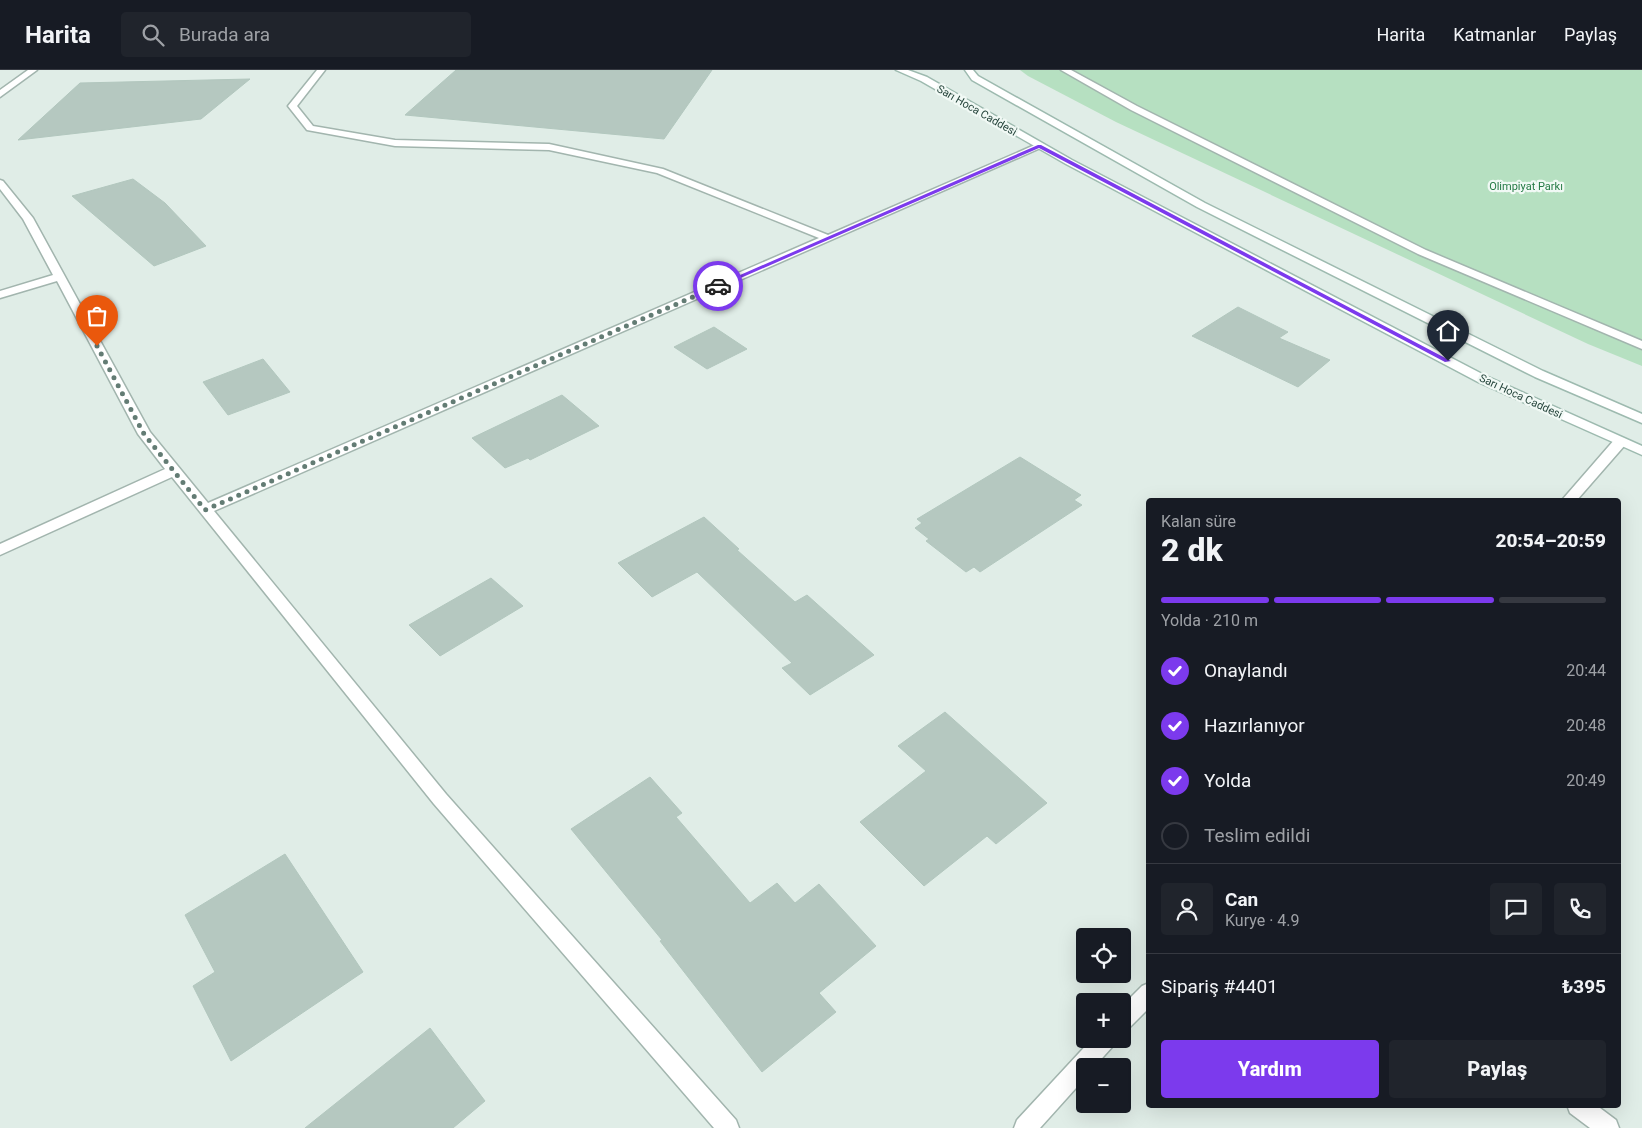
<!DOCTYPE html>
<html lang="tr">
<meta charset="utf-8">
<style>
body{margin:0;font-family:Roboto,sans-serif;background:#20242c;color:#f1f3f6;height:100vh;display:flex;flex-direction:column;font-size:19px;white-space:nowrap}
*{box-sizing:border-box;margin:0}
p{font-size:16px;color:#9ea1a6}
.icon{flex:none;width:28px;height:28px;fill:none;stroke:currentColor;stroke-width:2;stroke-linecap:round;stroke-linejoin:round}
.map{position:relative;flex:1;overflow:hidden}
.drawer{position:absolute;left:1146px;top:428px;width:475px;height:610px;display:flex;flex-direction:column;background:#171b24;border-radius:5px;box-shadow:0 5px 20px #0002}
.drawer>*{flex:none}
.tools{position:absolute;left:1076px;top:858px;display:grid;gap:10px}
.tools a{display:grid;place-items:center;width:55px;height:55px;border-radius:5px;background:#171b24;box-shadow:0 5px 20px #0002;font-size:25px}
.pin{position:absolute;display:grid;place-items:center;width:42px;height:42px;color:#fff;margin:-51px -21px;border-radius:50% 50% 50% 0;rotate:-45deg;box-shadow:0 0 5px #0007}
.pin .icon{rotate:45deg}
.courier{position:absolute;display:grid;place-items:center;width:50px;height:50px;margin:-25px;border:4px solid #7c3aed;border-radius:50%;background:#fff;color:#222;box-shadow:0 1px 6px #0007}
.head em{font-style:normal;font-weight:800}
.head div{display:flex;flex-direction:column-reverse}
.head{display:flex;align-items:center;justify-content:space-between;height:85px;padding:0 15px}
h1{font-size:32px;font-weight:800;line-height:38px}
.bar{display:grid;grid-template-columns:repeat(4,1fr);gap:8px 5px;align-content:center;height:60px;padding:0 15px}
.bar i{height:6px;border-radius:4px;background:#363941}
.bar .active{background:#7c3aed}
.bar p{grid-column:span 4}
.line{display:flex;align-items:center;gap:12px;padding:0 15px;border-top:1px solid #363941}
.line div{flex:1}
.round{display:grid;place-items:center;flex:none;width:52px;height:52px;border-radius:5px;background:#20242c}
ol{padding:0 15px;list-style:none}
li{display:flex;align-items:center;gap:15px;height:55px}
li p{margin-inline-start:auto}
li .icon{padding:5px;border-radius:50%;background:#7c3aed;color:#fff;stroke-width:4}
li:last-child{color:#9ea1a6}
li i{width:28px;height:28px;border:2px solid #363941;border-radius:50%}
.cta{display:flex;gap:10px;margin-top:auto;padding:10px 15px}
.cta a{flex:1;height:58px;border-radius:5px;background:#7c3aed;color:#fff;font-size:20px;font-weight:800;line-height:58px;text-align:center}
.cta a+a{background:#20242c;color:#f1f3f6}
header{display:flex;align-items:center;gap:30px;box-sizing:border-box;height:70px;padding:0 25px;background:#171b24;border-bottom:1px solid #363941}
header strong{font-size:24px}
nav{display:flex;gap:28px;margin-inline-start:auto;font-size:18px}
.search{width:350px;height:45px;background:#20242c;display:flex;align-items:center;gap:12px;box-sizing:border-box;padding:0 18px;border-radius:5px;color:#9ea1a6;font-size:19px}
.map>svg:first-child{display:block}
.green{fill:#b6e0c1}
.building{fill:#b5c8c0;stroke:#b2c7be}
.lines{fill:none;stroke-linecap:round;stroke-linejoin:round}
.street-casing{stroke:#a2b5ae;stroke-width:3}
.secondary-casing{stroke:#9dbaaf;stroke-width:3}
.street{fill:#fff;fill-rule:evenodd}
.secondary{fill:#fff;fill-rule:evenodd}
.route{fill:#7c3aed}
.done{stroke:#637c74;stroke-width:5;stroke-dasharray:0 9}
.labels{text-anchor:middle;stroke-width:4.5;stroke-linejoin:round;paint-order:stroke}
.far-street-label{font-size:11px;fill:#1f3f36;stroke:#f1f9f5}
.far-park-label{font-size:11px;fill:#257a45;stroke:#f1f9f5}
</style>
<header>
<strong>Harita</strong>
<div class="search"><svg class="icon" aria-label="search" viewBox="0 0 24 24"><circle cx="10" cy="10" r="6"/><path d="M15 15l6 6"/></svg>Burada ara</div>
<nav><a>Harita</a><a>Katmanlar</a><a>Paylaş</a></nav>
</header>
<div class="map">
<svg width="1642" height="1058" viewBox="0 0 1642 1058">
<rect width="100%" height="100%" fill="#e0ede7"/>
<path class="green" d="M1020 0H1642V296L1588 274 1116 52 1028 6Z"/>
<path class="building" d="M456 0H712L664 69 405 45Z
M250 9 201 49 18 70 80 13Z
M133 109 165 133 206 176 154 196 72 126Z
M1238 237 1288 262 1279 268 1330 290 1298 317 1192 266Z
M714 257 747 279 707 299 674 277Z
M263 289 290 322 228 345 203 312Z
M562 325 599 356 530 390 528 388 505 398 472 368Z
M1020 387 1081 425 1074 430 1082 435 980 502 974 497 966 502 926 471 929 469 915 458 922 453 917 449Z
M704 447 739 479 737 480 795 532 807 525 874 585 810 625 782 598 792 593 697 502 652 527 618 493Z
M491 508 523 536 440 586 409 555Z
M945 642 1047 733 996 774 987 766 924 816 860 752 926 701 898 676Z
M650 707 682 743 676 747 750 833 777 813 795 833 819 814 876 876 819 923 836 942 762 1002 660 871 662 870 571 759Z
M285 784 363 902 231 991 193 916 215 902 185 845Z
M430 958 485 1031 453 1058H305Z"/>
<g class="lines">
<g class="street-casing">
<path id="street" d="M28 0H37L0 27V20Z
M317 0H325L297 36 313 56 395 70 549 74 663 99 828 165 1037 74H1043L1045 76 214 441 446 724 736 1050 739 1058H714L434 734 172 407 0 485V474L165 399 138 364 57 211 0 228V221L53 205 23 149 0 119V110L3 111 33 148 150 362 208 433 819 168 657 103 549 80 395 76 307 60 288 36Z
M1061 0H1071L1137 36 1426 180 1642 271V279L1418 184 1131 40Z
M1620 368 1625 369 1626 372 1625 375 1577 430H1562L1615 369Z
M1149 913V938L1129 958 1122 961V936L1142 916Z
M1092 969H1116L1113 976 1095 996H1085V1008L1040 1058H1014L1017 1050Z
M1567 1035H1596L1616 1050 1619 1058H1590L1570 1043Z"/>
</g>
<g class="secondary-casing">
<path id="secondary" d="M896 0H908L927 7 1072 90 1486 306 1642 376V385L1478 312 1066 94 921 11Z
M965 0H973L978 6 1205 133 1543 301 1642 344V353L1535 307 1197 137 972 10Z"/>
</g>
<use href="#street" class="street"/>
<use href="#secondary" class="secondary"/>
</g>
<path class="route" d="M1038 75H1041L1451 291 1445 292 1039 78 720 217 715 216Z"/>
<g class="lines">
<path class="done" d="M97 276 144 364 205 440 718 216"/>
</g>
<g class="labels">
<g class="far-street-label">
<text transform="translate(977 40) rotate(30)" y="4">Sarı Hoca Caddesi</text>
<text transform="translate(1521 326) rotate(25)" y="4">Sarı Hoca Caddesi</text>
</g>
<g class="far-park-label">
<text x="1526" y="120">Olimpiyat Parkı</text>
</g>
</g>
</svg>
<div class="tools">
<a><svg class="icon" aria-label="locate" viewBox="0 0 24 24"><circle cx="12" cy="12" r="6"/><path d="M12 2v4M12 18v4M2 12h4M18 12h4"/></svg></a>
<a>+</a>
<a>−</a>
</div>
<div class="pin" style="left:97px;top:276px;background:#ea580c"><svg class="icon" aria-label="bag" viewBox="0 0 24 24"><path d="M5 8h14l-1 12H6zM9 8a3 3 0 0 1 6 0"/></svg></div>
<div class="pin" style="left:1448px;top:291px;background:#1f2937"><svg class="icon" aria-label="home" viewBox="0 0 24 24"><path d="M3 11l9-7 9 7M6 9v11h12V9"/></svg></div>
<div class="courier" style="left:718px;top:216px"><svg class="icon" aria-label="car" viewBox="0 0 24 24"><path d="M5 17H2v-5l4-1 3-4h7l3 4 3 1v5h-3M9 17h6M6 11h13"/><circle cx="7" cy="17" r="2"/><circle cx="17" cy="17" r="2"/></svg></div>
<section class="drawer">
<div class="head"><div><h1>2 dk</h1><p>Kalan süre</p></div><em>20:54–20:59</em></div>
<div class="bar"><i class="active"></i><i class="active"></i><i class="active"></i><i></i><p>Yolda · 210 m</p></div>
<ol>
<li><svg class="icon" aria-label="check" viewBox="0 0 24 24"><path d="M5 12l5 5 9-10"/></svg>Onaylandı<p>20:44</p></li>
<li><svg class="icon" aria-label="check" viewBox="0 0 24 24"><path d="M5 12l5 5 9-10"/></svg>Hazırlanıyor<p>20:48</p></li>
<li><svg class="icon" aria-label="check" viewBox="0 0 24 24"><path d="M5 12l5 5 9-10"/></svg>Yolda<p>20:49</p></li>
<li><i></i>Teslim edildi</li>
</ol>
<div class="line" style="height:90px"><a class="round"><svg class="icon" aria-label="person" viewBox="0 0 24 24"><circle cx="12" cy="8" r="4"/><path d="M4 21q1-7 8-7t8 7"/></svg></a><div><b>Can</b><p>Kurye · 4.9</p></div><a class="round"><svg class="icon" aria-label="chat" viewBox="0 0 24 24"><path d="M4 5h16v11H9l-5 4z"/></svg></a><a class="round"><svg class="icon" aria-label="phone" viewBox="0 0 24 24"><path d="M5 4h4l2 5-3 2q2 4 5 5l2-3 5 2v4C11 20 4 13 5 4z"/></svg></a></div>
<div class="line" style="height:65px"><div>Sipariş #4401</div><b>₺395</b></div>
<div class="cta"><a>Yardım</a><a>Paylaş</a></div>
</section>
</div>
